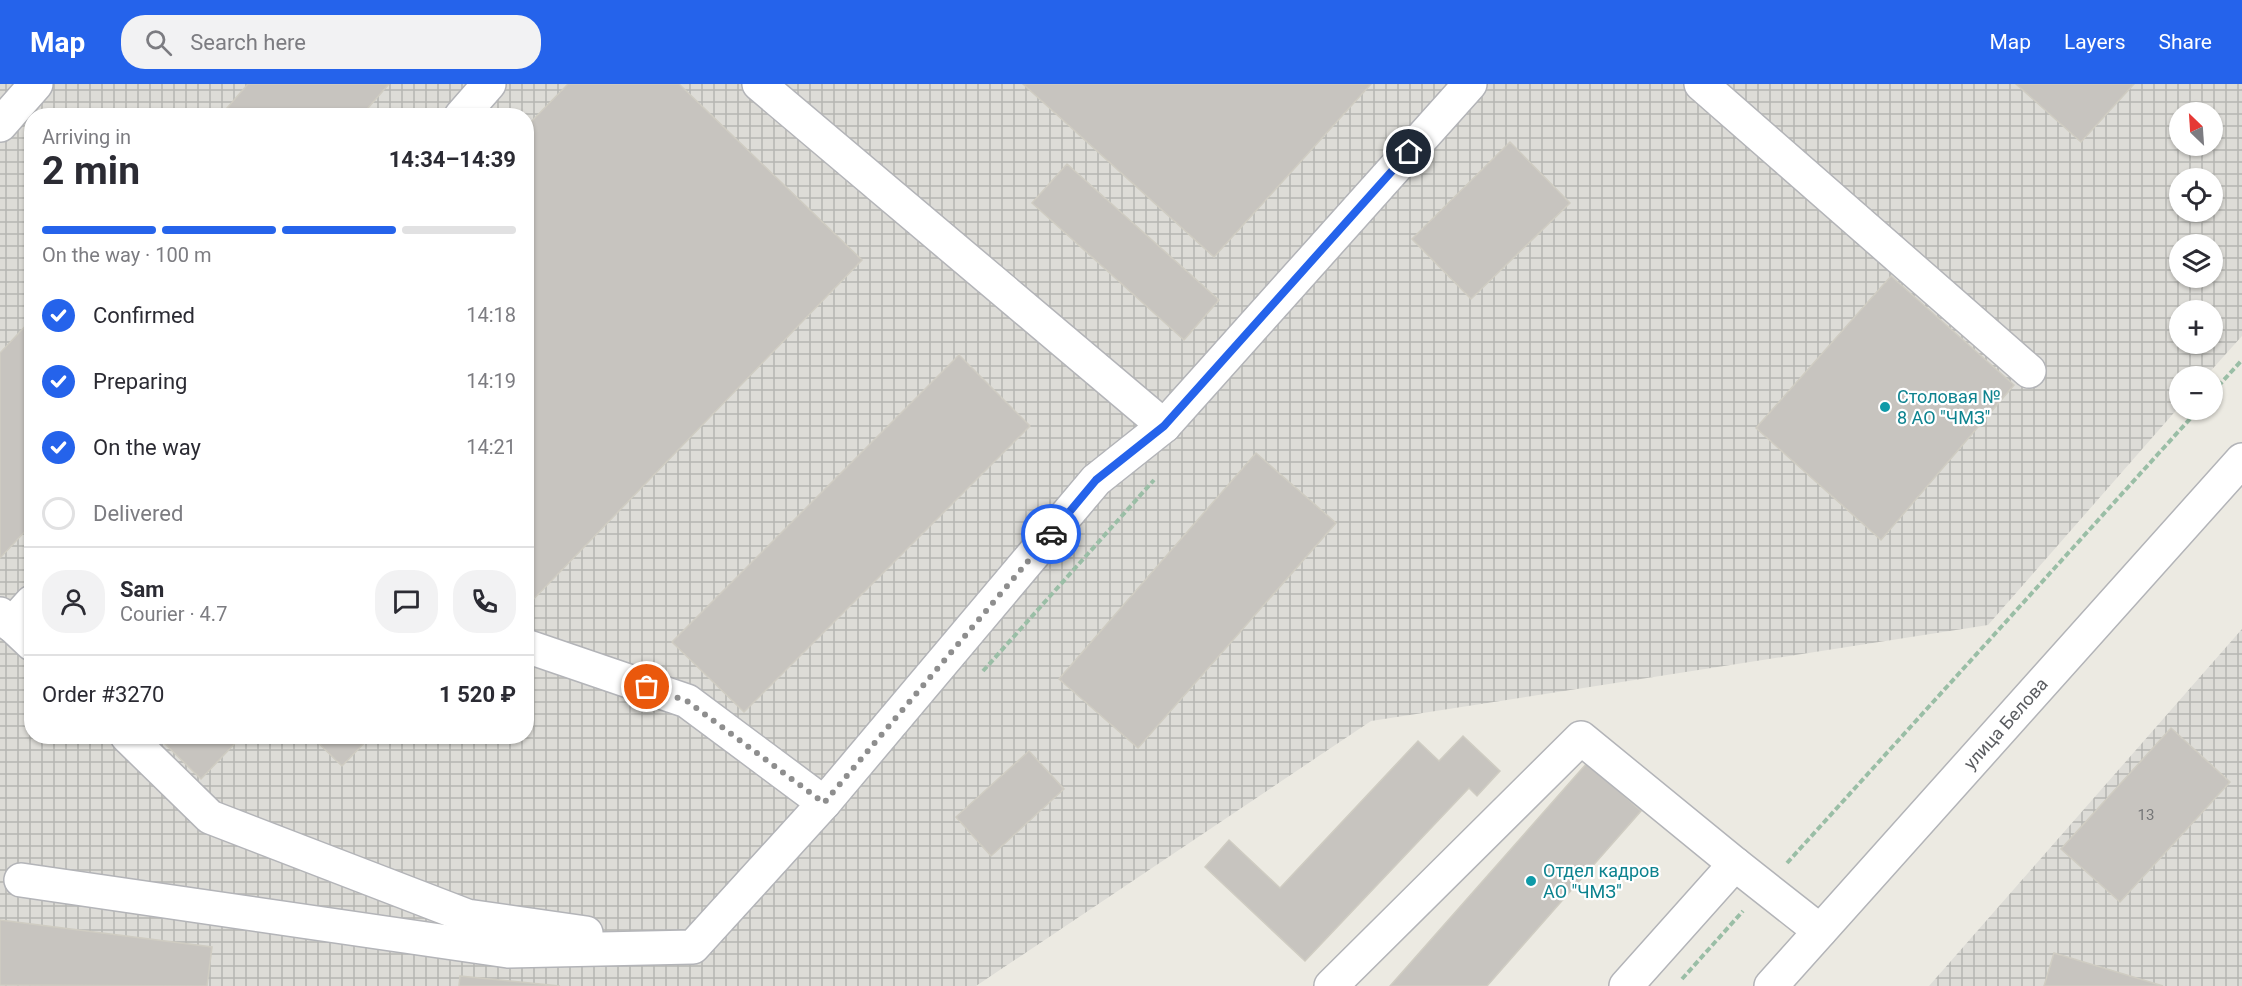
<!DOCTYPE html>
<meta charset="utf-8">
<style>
body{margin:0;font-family:Roboto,sans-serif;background:#f2f2f3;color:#2b2b33;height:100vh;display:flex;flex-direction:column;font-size:22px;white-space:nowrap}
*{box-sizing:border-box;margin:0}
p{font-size:20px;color:#7c7c81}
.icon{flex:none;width:33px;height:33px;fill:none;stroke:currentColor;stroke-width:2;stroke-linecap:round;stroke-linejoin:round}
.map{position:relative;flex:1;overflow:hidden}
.drawer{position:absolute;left:24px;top:24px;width:510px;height:636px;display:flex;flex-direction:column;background:#fff;border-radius:24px;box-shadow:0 2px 4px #0004}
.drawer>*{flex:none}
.needle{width:39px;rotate:335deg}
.fabs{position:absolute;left:2169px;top:18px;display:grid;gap:12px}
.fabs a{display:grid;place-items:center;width:54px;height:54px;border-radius:50%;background:#fff;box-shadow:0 2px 4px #0004;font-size:30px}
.pin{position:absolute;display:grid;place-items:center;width:51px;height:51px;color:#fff;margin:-26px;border:3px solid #fff;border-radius:50%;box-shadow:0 2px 6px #0007}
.courier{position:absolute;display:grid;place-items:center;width:60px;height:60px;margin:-30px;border:4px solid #2563eb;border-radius:50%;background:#fff;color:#222;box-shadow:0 2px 8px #0007}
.head em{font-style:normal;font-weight:700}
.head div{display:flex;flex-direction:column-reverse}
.head{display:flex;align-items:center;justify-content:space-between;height:102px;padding:0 18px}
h1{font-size:39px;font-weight:700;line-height:45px}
.bar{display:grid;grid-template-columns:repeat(4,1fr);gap:9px 6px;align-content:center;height:72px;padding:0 18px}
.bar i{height:8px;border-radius:4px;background:#e1e1e2}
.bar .on{background:#2563eb}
.bar p{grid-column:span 4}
.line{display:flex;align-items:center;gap:15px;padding:0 18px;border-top:2px solid #e1e1e2}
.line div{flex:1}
.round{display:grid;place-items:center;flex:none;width:63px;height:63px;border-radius:24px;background:#f2f2f3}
ol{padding:0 18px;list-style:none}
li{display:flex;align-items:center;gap:18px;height:66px}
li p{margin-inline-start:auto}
li .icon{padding:6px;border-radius:50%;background:#2563eb;color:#fff;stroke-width:4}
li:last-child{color:#7c7c81}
li i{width:33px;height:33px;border:3px solid #e1e1e2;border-radius:50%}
header{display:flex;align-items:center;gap:36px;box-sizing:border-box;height:84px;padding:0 30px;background:#2563eb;color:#fff}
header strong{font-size:28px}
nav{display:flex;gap:33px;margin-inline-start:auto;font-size:21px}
.search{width:420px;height:54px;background:#f2f2f3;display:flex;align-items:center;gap:15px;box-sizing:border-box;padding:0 21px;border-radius:24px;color:#7c7c81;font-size:22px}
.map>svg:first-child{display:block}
.industrial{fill:url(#industrial-grid);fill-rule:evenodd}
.building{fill:#c7c4bf;stroke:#cfccc2;stroke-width:1.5}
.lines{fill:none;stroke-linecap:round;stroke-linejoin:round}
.minor-casing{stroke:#b3b4b8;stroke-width:36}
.path{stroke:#9abea6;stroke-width:4;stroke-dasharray:6 3;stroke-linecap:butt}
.minor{stroke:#fff;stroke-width:33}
.done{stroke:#8e8e8e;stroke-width:6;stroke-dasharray:0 10.8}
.route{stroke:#2563eb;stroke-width:8}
.culture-dot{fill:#0f9aa8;stroke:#fff;stroke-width:2}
.labels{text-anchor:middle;stroke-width:4.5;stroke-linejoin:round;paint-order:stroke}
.number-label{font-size:15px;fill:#767778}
.culture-label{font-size:18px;fill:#0d838f;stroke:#fff;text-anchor:start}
.street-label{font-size:18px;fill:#5b5d61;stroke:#fff}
</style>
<header>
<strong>Map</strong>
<div class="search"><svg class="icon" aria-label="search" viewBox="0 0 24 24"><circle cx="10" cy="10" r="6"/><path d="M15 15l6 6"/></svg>Search here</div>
<nav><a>Map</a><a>Layers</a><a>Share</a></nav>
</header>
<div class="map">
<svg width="2242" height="902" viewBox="0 0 2242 902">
<defs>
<pattern id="industrial-grid" width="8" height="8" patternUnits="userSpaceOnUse" patternTransform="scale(1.5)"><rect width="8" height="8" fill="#dddcd7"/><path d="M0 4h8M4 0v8" fill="none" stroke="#b6b6b2"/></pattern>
</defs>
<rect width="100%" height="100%" fill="#eceae2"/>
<path class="industrial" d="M0 0H2242V252L2206 292H2180L2179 323 1988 541 1371 637 976 902H0ZM2180 28H2212V62H2180ZM32 32H526V652H32ZM2180 94H2212V128H2180ZM2180 160H2212V194H2180ZM2180 226H2212V260H2180Z
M2242 545V902H1929Z"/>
<path class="building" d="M248 0H389L361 32H220Z
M568 0H679L862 176 526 523V43Z
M1023 0H1371L1214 173Z
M2016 0H2134L2081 58Z
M1510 58 1570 119 1471 215 1412 155Z
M1067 80 1219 216 1184 256 1032 119Z
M1891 192 2014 301 1881 456 1756 344Z
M32 235V440L0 474V269Z
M959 271 1030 342 744 628 672 558Z
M1256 369 1336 439 1138 664 1059 595Z
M2171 644 2230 698 2120 818 2061 765Z
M157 652H242L201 695Z
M311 652H371L342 682Z
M1463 652 1500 687 1477 712 1469 704 1305 877 1205 783 1229 756 1280 804 1418 657 1439 677Z
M1029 667 1064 705 991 772 956 733Z
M1587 679 1641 727 1487 902H1390Z
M0 836 212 863 207 902 0 901Z
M2054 869 2163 902H2044Z
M460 892 560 902H459Z"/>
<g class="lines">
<g class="minor-casing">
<g id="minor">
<path d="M759 0 1164 342"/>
<path d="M1701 0 2029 287"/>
<path d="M461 32 489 0"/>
<path d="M0 41 36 0"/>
<path d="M0 530 32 560"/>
<path d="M11 541 32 518"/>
<path d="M526 562 687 617 824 719"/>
<path d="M127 652 210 733 467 832 586 849"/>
<path d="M21 796 508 867 693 863 824 719 1096 396 1164 342 1470 0"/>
<path d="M1331 902 1581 654 1735 780"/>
<path d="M1626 902 1735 780 1820 847"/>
<path id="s1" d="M1771 902 2242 376"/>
</g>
</g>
<path class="path" d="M2212 309 2242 276
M983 587 1154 396
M1787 779 2198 326
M1682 895 1743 827"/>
<use href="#minor" class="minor"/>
</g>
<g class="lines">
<path class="done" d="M647 603 687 617 824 719 1051 450"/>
<path class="route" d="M1051 450 1096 396 1164 342 1409 68"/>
</g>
<g class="culture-dot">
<circle cx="1885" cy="323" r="6"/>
<circle cx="1531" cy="797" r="6"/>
</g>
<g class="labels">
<g class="number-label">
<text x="2146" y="736">13</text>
</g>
<g class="culture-label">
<text x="1897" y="319">Столовая №<tspan x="1897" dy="21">8 АО "ЧМЗ"</tspan></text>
<text x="1543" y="793">Отдел кадров<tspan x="1543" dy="21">АО "ЧМЗ"</tspan></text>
</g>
<g class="street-label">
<text dy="6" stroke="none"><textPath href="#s1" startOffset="352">улица Белова</textPath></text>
</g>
</g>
</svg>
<div class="fabs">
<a><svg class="needle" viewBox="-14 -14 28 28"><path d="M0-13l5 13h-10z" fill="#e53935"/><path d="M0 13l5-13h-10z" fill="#7c7c81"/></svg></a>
<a><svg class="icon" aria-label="locate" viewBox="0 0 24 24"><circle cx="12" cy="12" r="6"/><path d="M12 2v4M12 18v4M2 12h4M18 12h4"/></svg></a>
<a><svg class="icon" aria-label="layers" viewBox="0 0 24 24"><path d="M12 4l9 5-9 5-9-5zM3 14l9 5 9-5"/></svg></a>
<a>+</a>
<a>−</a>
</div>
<div class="pin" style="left:647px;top:603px;background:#ea580c"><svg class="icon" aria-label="bag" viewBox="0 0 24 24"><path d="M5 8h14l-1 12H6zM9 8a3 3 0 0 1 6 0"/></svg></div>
<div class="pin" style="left:1409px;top:68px;background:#1f2937"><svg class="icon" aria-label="home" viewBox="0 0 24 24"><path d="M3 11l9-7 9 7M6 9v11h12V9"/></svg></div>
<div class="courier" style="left:1051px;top:450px"><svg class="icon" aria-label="car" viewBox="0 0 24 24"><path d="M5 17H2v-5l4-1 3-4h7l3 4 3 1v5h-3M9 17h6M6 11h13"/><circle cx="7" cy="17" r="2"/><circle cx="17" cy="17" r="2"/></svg></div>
<section class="drawer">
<div class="head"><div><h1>2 min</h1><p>Arriving in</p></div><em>14:34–14:39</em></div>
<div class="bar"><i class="on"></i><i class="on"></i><i class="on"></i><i></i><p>On the way · 100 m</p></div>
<ol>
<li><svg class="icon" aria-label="check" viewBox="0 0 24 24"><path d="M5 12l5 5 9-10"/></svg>Confirmed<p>14:18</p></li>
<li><svg class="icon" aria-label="check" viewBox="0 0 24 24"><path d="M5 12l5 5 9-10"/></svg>Preparing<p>14:19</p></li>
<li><svg class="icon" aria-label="check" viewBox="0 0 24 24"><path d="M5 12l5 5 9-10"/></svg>On the way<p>14:21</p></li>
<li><i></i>Delivered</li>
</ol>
<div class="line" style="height:108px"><a class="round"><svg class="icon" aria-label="person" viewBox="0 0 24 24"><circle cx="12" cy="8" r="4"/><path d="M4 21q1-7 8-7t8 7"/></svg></a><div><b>Sam</b><p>Courier · 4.7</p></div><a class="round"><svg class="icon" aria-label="chat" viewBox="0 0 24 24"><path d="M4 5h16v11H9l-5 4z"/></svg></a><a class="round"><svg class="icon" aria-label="phone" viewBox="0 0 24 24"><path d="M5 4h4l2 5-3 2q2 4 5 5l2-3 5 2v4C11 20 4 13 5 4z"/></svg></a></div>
<div class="line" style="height:78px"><div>Order #3270</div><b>1 520 ₽</b></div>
</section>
</div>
